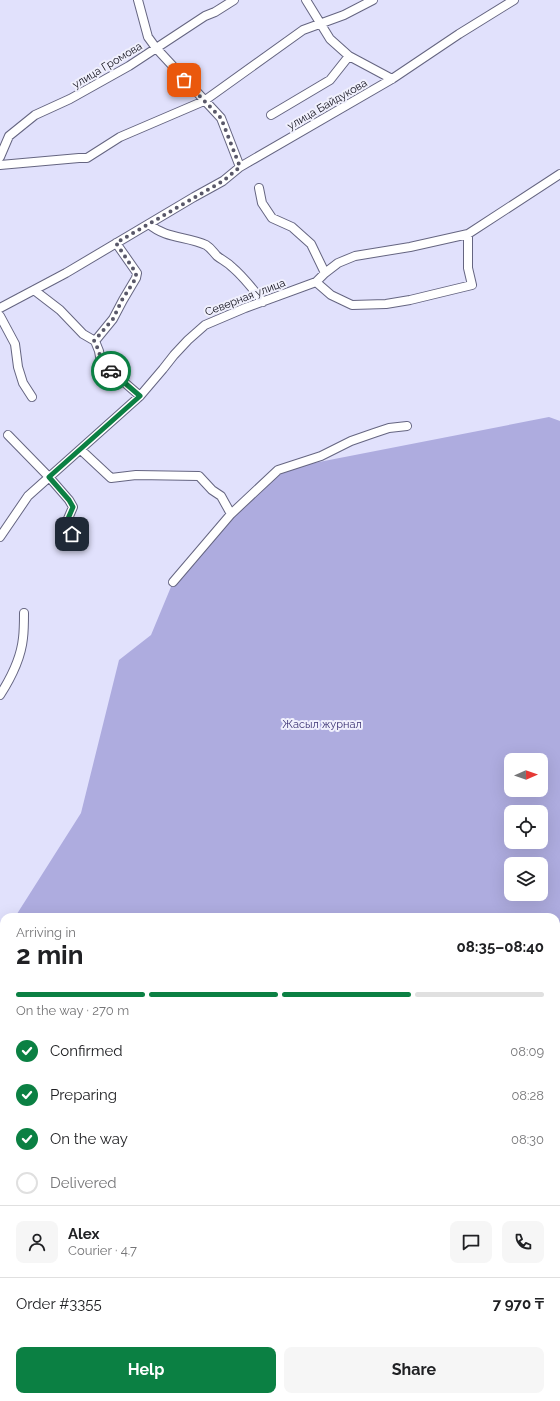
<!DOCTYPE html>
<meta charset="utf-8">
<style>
body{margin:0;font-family:Raleway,sans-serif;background:#f6f6f6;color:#202124;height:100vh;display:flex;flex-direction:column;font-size:15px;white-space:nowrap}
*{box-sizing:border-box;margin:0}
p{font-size:13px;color:#757577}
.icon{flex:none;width:22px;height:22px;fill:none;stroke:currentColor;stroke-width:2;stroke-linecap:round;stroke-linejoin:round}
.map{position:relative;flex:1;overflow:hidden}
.sheet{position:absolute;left:0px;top:913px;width:560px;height:488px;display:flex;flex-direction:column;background:#fff;border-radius:12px 12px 0 0;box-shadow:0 4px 16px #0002}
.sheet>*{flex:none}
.needle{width:26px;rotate:88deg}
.tools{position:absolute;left:504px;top:753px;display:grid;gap:8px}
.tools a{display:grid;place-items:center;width:44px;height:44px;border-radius:8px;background:#fff;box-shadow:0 4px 16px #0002;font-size:20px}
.pin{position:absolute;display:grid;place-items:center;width:34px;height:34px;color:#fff;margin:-17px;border-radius:8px;box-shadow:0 2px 6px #0006}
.courier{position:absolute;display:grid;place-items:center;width:40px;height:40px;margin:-20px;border:3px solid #0b8043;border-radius:50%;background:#fff;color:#222;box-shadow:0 1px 5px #0007}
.headline em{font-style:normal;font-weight:700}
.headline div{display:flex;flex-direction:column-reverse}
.headline{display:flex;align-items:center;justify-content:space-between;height:68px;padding:0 16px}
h1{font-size:26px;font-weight:700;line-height:30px}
.bar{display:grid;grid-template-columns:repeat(4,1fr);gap:6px 4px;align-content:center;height:48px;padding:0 16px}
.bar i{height:5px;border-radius:3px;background:#e0e0e0}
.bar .on{background:#0b8043}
.bar p{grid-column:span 4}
.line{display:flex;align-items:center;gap:10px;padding:0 16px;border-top:1px solid #e0e0e0}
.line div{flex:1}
.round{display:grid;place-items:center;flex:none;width:42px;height:42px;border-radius:8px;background:#f6f6f6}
ol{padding:0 16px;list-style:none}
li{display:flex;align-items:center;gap:12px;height:44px}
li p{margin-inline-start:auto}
li .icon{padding:4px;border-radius:50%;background:#0b8043;color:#fff;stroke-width:4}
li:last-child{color:#757577}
li i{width:22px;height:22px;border:2px solid #e0e0e0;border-radius:50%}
.primary-button{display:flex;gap:8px;margin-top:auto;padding:8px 16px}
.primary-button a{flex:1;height:46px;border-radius:8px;background:#0b8043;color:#fff;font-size:16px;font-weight:700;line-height:46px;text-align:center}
.primary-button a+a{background:#f6f6f6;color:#202124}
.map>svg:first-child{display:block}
.green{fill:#aeacdf;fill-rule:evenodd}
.water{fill:#8e8cc2}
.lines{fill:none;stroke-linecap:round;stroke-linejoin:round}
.minor-casing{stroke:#656581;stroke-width:10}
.minor{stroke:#fff;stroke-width:8}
.done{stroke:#595869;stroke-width:4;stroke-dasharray:0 7.2}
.route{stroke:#0b8043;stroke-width:5}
.labels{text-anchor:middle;stroke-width:4;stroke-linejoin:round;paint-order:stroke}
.street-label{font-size:11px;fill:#100f1a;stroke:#f0f0fd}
.park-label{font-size:11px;fill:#382f71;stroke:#f0f0fd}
</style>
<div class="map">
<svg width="560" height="1401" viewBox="0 0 560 1401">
<rect width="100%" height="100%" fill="#e1e1fc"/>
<path class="green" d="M549 417 560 421V1287L556 1288V917H15L81 813 119 660 151 635 173 582 278 470ZM511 760H541V790H511ZM511 812H541V842H511ZM511 864H541V894H511Z
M4 935V1041L0 1039V941Z"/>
<path class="water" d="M0 1251 4 1253V1316L0 1314Z
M0 1362 4 1366V1397H51L57 1401H0Z
M279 1397H327L340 1401H292Z"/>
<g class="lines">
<g class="minor-casing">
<path id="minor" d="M138 0 148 37 156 48 221 118 240 167
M306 0 330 39 349 56 392 79
M271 115 330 80 349 56
M0 157 9 136 35 115 70 99 129 66 205 16 215 12 234 0
M0 165 79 158H87L120 137 204 101 303 30 344 15 373 0
M259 188 262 203 272 218 292 227 311 244 325 273
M149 224C166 239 186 236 206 245 211 248 213 252 217 256 222 260 227 262 232 267 244 277 253 289 263 302
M316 282 331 295 352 305 386 304 410 300 472 285 468 268V234
M34 290 60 310 83 334 95 341 99 351 101 362 140 396
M0 308 66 273 194 197 223 181 240 167 392 79 459 34 514 0
M0 316 15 344 18 367 23 383 32 397
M95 341 113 319 123 300 136 278 137 273 116 243
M8 435 49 477 69 500 73 507 67 521 72 534
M81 450 111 478 136 475 199 476 212 490 221 496 231 514
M0 537 28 496 140 396 163 369 174 355 188 340 205 325 245 308 316 282 325 273 338 263 355 256 410 247 468 234 560 174
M173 582 231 514 278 470 321 456 351 441 374 433 389 428 407 426
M0 695C11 678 21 658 23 638 24 630 24 621 24 613
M0 1050 4 1052
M0 1141 4 1145
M0 1190 4 1187
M472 1397 481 1401"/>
</g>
<use href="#minor" class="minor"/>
</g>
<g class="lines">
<path class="done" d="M111 371 101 362 99 351 94 341 113 319 122 300 136 278V273L116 243 223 181 240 167 221 118 184 80"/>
<path class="route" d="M72 534 67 521 73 507 69 500 49 477 140 396 111 371"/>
</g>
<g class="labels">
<g class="street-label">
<text transform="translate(107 65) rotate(-31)" y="4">улица Громова</text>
<text transform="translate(327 104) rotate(-30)" y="4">улица Байдукова</text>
<text transform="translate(245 297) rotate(-21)" y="4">Северная улица</text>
</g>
<g class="park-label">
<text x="322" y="728">Жасыл журнал</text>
</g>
</g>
</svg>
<div class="tools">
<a><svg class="needle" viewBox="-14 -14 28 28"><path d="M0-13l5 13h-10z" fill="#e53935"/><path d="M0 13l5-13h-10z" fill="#757577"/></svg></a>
<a><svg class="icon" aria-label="locate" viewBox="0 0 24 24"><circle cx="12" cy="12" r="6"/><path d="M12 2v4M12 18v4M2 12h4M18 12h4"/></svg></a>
<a><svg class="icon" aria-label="layers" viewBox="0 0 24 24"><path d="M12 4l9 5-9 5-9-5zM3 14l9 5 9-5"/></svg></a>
</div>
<div class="pin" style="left:184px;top:80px;background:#ea580c"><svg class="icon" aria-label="bag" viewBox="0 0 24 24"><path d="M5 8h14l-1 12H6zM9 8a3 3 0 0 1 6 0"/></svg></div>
<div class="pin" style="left:72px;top:534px;background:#1f2937"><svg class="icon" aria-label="home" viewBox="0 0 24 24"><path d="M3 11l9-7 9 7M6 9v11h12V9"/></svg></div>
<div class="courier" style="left:111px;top:371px"><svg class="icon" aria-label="car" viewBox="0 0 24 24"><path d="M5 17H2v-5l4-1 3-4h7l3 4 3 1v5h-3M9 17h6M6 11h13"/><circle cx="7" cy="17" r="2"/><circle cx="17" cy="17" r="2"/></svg></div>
<section class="sheet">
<div class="headline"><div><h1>2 min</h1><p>Arriving in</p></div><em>08:35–08:40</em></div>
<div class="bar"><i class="on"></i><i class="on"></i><i class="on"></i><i></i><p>On the way · 270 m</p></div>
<ol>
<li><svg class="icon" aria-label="check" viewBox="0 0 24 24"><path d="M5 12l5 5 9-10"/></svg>Confirmed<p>08:09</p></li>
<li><svg class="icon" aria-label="check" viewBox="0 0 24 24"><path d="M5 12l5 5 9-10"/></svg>Preparing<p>08:28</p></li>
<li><svg class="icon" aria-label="check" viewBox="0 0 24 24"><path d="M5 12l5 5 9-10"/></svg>On the way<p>08:30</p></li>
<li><i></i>Delivered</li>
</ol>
<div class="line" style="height:72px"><a class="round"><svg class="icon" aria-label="person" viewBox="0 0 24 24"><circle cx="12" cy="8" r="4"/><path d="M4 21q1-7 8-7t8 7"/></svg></a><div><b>Alex</b><p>Courier · 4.7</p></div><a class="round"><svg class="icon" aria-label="chat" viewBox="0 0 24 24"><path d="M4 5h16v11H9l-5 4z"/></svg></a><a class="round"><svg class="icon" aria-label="phone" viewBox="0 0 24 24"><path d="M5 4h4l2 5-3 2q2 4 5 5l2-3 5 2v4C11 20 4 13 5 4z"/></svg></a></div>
<div class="line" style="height:52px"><div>Order #3355</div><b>7 970 ₸</b></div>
<div class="primary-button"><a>Help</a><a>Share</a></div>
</section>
</div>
